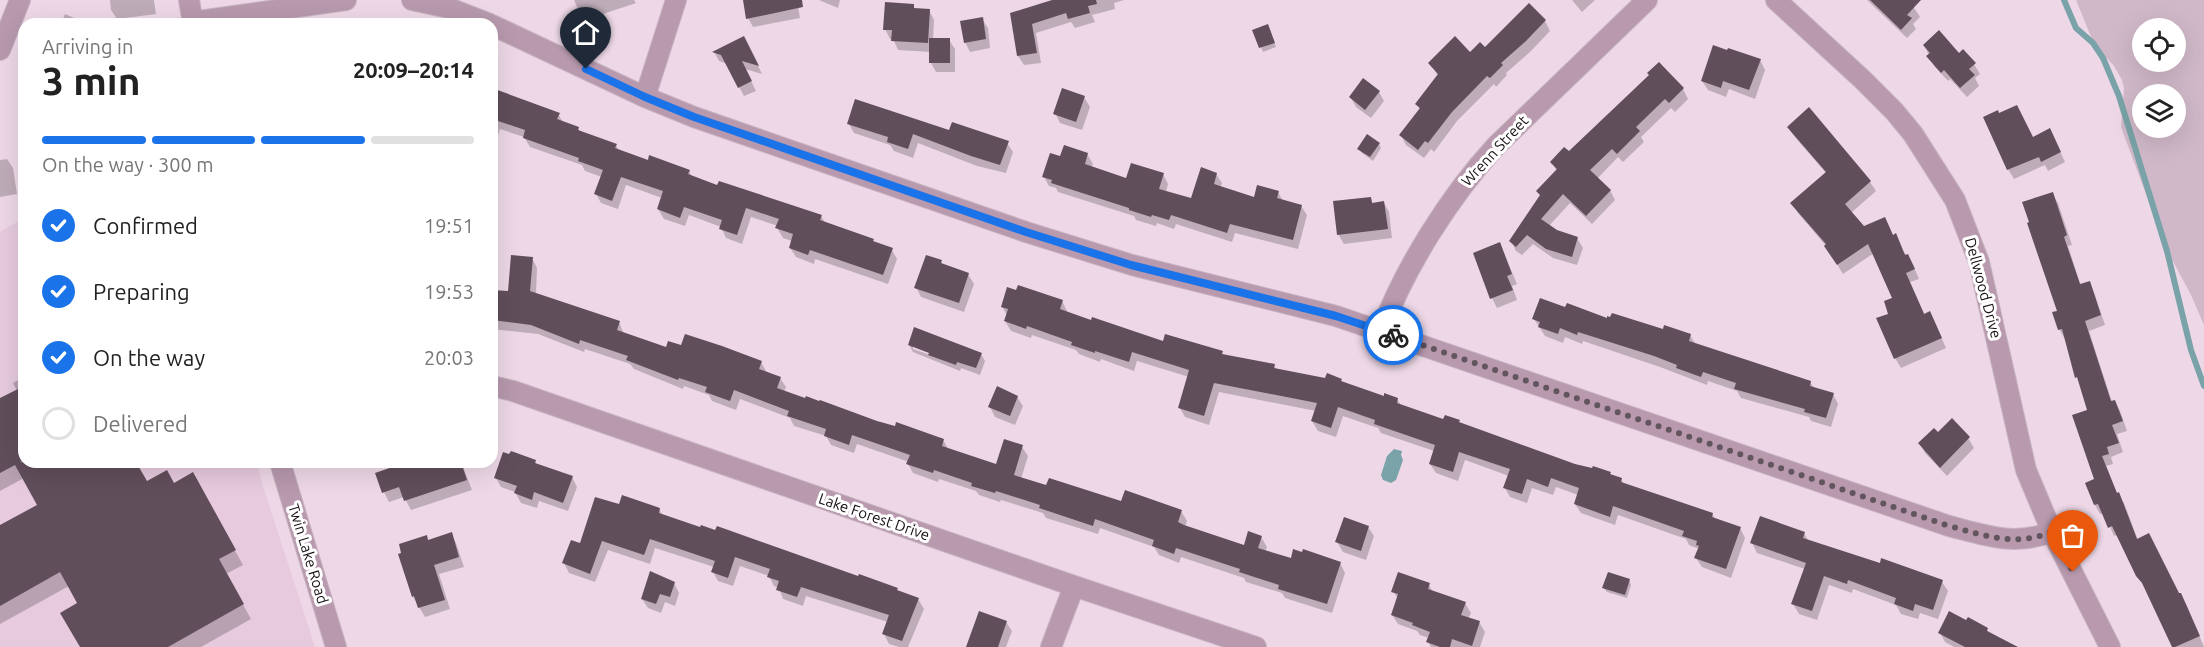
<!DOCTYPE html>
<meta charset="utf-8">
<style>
body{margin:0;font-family:Ubuntu,sans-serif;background:#f2f2f2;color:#222;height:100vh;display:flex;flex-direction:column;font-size:22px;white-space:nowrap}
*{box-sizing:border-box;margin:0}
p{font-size:20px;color:#767676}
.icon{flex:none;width:33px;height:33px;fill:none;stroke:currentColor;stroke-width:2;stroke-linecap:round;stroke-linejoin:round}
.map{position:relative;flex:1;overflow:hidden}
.sheet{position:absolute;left:18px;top:18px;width:480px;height:450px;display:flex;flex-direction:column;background:#fff;border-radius:18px;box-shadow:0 6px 24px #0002}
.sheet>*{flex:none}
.controls{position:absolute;left:2132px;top:18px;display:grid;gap:12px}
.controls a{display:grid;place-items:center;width:54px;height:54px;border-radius:50%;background:#fff;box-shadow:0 6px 24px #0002;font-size:30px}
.pin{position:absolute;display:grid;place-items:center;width:51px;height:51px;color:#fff;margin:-62px -26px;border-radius:50% 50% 50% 0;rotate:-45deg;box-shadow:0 0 6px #0007}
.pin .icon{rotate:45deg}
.courier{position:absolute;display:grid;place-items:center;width:60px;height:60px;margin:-30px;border:4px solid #1a73e8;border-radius:50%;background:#fff;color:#222;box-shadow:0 2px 8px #0007}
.head em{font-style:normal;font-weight:700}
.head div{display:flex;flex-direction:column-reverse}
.head{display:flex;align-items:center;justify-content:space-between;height:102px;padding:0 24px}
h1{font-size:39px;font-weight:700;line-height:45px}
.bar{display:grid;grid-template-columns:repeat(4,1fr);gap:9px 6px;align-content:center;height:72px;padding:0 24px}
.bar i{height:8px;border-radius:4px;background:#e0e0e0}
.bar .on{background:#1a73e8}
.bar p{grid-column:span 4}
ol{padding:0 24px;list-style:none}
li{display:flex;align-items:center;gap:18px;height:66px}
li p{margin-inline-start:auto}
li .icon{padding:6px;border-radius:50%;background:#1a73e8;color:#fff;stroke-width:4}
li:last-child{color:#767676}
li i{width:33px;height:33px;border:3px solid #e0e0e0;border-radius:50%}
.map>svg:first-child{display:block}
.built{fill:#e7cade}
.green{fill:#d0b8c8;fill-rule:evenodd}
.water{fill:#79a3a8}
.shadow{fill:#0003;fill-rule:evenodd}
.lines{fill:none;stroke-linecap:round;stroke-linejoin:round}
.stream{stroke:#79a3a8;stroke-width:6}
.building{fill:#614e5b}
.minor-casing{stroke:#c7b4c1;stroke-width:22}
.minor{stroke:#b899ae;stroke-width:20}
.done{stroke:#62555d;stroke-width:6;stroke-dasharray:0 10.8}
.route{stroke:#1a73e8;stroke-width:8}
.labels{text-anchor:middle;stroke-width:6;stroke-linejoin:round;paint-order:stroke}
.street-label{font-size:15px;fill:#160e13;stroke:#fff}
</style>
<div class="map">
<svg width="2204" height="647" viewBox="0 0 2204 647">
<rect width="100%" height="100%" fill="#eed8e7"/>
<path class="built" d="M24 218V462H257L262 483 315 647H0V232Z"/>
<path class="green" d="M2076 0H2204V325L2191 295 2166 248 2121 127 2124 88 2122 80 2114 66 2094 44ZM2142 28H2175V62H2142ZM2142 94H2175V128H2142Z"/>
<path class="water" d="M1394 449 1402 451 1401 455 1403 460 1396 480 1391 483 1383 480 1381 475 1387 456Z"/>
<path class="shadow" d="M110 0H154L156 14 117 19 111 10Z
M574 0H634L636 3 603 14 604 16 584 23Z
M744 0H797L800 18 753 27 748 18Z
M819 0H840L838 8Z
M1054 0H1124L1114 3 1115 9 1092 15 1095 22 1075 28 1071 22 1036 33 1041 63 1024 65 1018 56 1011 14Z
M1572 0H1595L1582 12Z
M1867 0H1909L1920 17 1913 24 1916 29 1907 38Z
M913 5 915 9 929 10 934 20 933 40H949L955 49V72H936L931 63V52L898 50 893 39H890L885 29Z
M65 14 88 24H89H61Z
M982 19 988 28 990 48 970 52 965 42Z
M1545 21 1550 31 1531 51 1506 73 1507 75 1496 87 1494 84 1457 121 1434 152 1431 149 1424 158 1406 145 1401 135 1420 110 1417 104 1438 76 1430 63 1485 49Z
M1270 30 1276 47 1263 52 1254 31Z
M1924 45 1959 55 1974 64 1980 74 1975 78 1979 86 1967 97 1950 79 1948 81 1934 66Z
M749 47 762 74 745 69 756 91 744 96 727 64 719 61 714 52Z
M1760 60 1765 70 1755 99 1729 89 1726 97 1708 90 1702 81Z
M1650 76 1683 89 1688 99 1675 112 1671 108 1641 137 1644 142 1623 162 1618 157 1597 179 1610 190 1615 200 1592 224 1570 203 1549 226 1557 232 1577 238 1583 248 1577 265 1553 258 1533 244 1522 255 1516 251 1511 241 1557 171 1552 163 1569 153Z
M492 91 558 114 563 122 578 128 581 133 616 145 619 151 649 162 689 171 692 177 718 187 821 216 826 224 873 240 875 244 892 250 897 259 888 284 815 259 814 264 796 257 790 248 792 241 783 238 777 228 778 226 751 217 742 244 726 238 721 227 689 215 685 226 664 219 658 209 662 198 626 185 618 209 601 203 596 194 602 177 585 171 582 165 530 147 524 137 500 129 492 155Z
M1379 92 1384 101 1371 118 1356 107 1351 98Z
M1084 97 1090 107 1082 130 1060 123 1055 113Z
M1808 110 1870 182 1876 191 1851 213 1863 228 1893 236 1913 265 1919 279 1910 282 1925 315 1935 323 1946 348 1901 368 1895 358 1889 315 1894 298 1874 253 1843 274 1826 246 1798 213 1792 203 1826 173 1794 136 1788 127Z
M849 124 950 132 1007 143 1013 152 1006 173 977 166 918 143 913 158 894 151 890 145 854 133Z
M2033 138 2055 140 2065 162 2048 171 2045 165 2014 179 2008 169Z
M1379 144 1381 148 1373 161 1362 153 1359 149Z
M1087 154 1093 164 1091 168 1127 180 1163 174 1168 184 1166 192 1192 200 1216 174 1222 183 1220 188 1255 199 1278 192 1283 201 1301 206 1307 215 1298 249 1235 233 1232 242 1176 224 1174 229 1157 223 1156 226 1136 220 1134 216 1058 192 1056 188 1049 186 1044 177 1061 158Z
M7 159 13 168 17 194 0 197V160Z
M2052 194 2058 203 2072 245 2068 246 2081 286 2089 283 2094 292 2105 325 2089 331 2112 402H2115L2120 411 2127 431 2117 434 2123 452 2111 457 2113 464 2106 466 2117 494 2124 503 2138 540 2186 604 2204 647H2173L2147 590 2137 575 2118 535 2114 536 2104 513 2100 514 2095 505 2096 480 2089 411 2065 339 2059 329Z
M1370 198 1373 204 1384 203 1389 212 1392 238 1344 244 1338 234Z
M1500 244 1517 284 1512 286 1517 300 1497 308 1492 298Z
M532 258 537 268 536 294 619 322 624 334 667 349 761 362 767 373 780 378 786 387 784 392 877 422 943 440 949 450 997 466 1022 447 1028 456 1021 479 1047 487 1122 503 1181 511 1187 521 1185 527 1245 547 1261 537 1267 547 1265 552 1292 560 1340 563 1345 573 1332 613 1285 598 1282 593 1246 582 1244 578 1181 557 1179 563 1159 555 1154 547 1100 528 1098 534 1046 518 1043 513 1001 500 1000 502 979 495 976 491 939 479 938 482 913 473 908 464 909 462 857 444 854 453 831 445 826 436 794 426 790 418 740 399 736 410 712 401 709 395 684 386 683 389 634 369 630 364 585 349 584 352 538 334 492 329V291L509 293Z
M941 261 943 265 968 274 974 284 964 312 921 297 916 287Z
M1062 301 1067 311V313L1164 343 1222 353 1224 356 1274 365 1276 369 1326 380H1341L1343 383 1384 398 1397 399 1402 407 1444 421H1459L1460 424 1575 465 1610 473 1612 476 1621 479 1624 484 1712 514 1716 520 1740 528 1745 538 1731 578 1702 567 1696 558 1699 549 1689 545 1686 539 1618 515 1615 525 1581 513 1575 504 1578 495 1556 487 1553 495 1532 488 1527 503 1510 497 1505 488 1509 476 1465 460 1458 481 1436 473 1430 464 1434 451 1381 433 1378 428 1343 416 1336 437 1318 431 1312 421 1316 411 1219 392 1209 425 1185 417 1180 408 1189 377 1137 361 1134 371 1101 359 1100 362 1079 354 1076 350 1032 335 1031 338 1011 331 1005 321 1007 315 1002 307Z
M1534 319 1608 320 1690 335 1696 345 1810 382 1814 388 1833 394 1838 404 1831 427 1811 421 1809 417 1741 398 1737 391 1708 381 1707 385 1660 367 1583 341 1582 344 1565 337 1563 343 1545 336Z
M909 345 981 354 985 361 980 375 961 368 960 371 913 352ZM913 346 937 355 936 357 913 349Z
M24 377V462H135L147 483 173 485 193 474 243 565 226 574 251 619 201 647H81L79 604 69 586 0 624V527L39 505 24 478 0 491V400L17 391 13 383Z
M1017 397 1023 406 1015 425 995 417 990 407Z
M1968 438 1974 448 1947 476 1925 453 1920 444Z
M535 461 537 465 572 477 577 487 568 511 539 501 537 508 521 503 515 492 501 487 496 478Z
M402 462H461L472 490 411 510 404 497 389 502 384 492 402 465Z
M620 506 659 509 663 516 897 589 898 592 918 599 924 609 908 647H899L889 644 884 634 888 622 806 596 803 606 783 599 779 588 774 586 769 576 740 566 733 586 718 581 713 572 714 567 655 548 650 564 608 550 595 582 569 573 564 563Z
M1368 527 1374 536 1366 560 1343 552 1337 542Z
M1804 533 1809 542 1942 582 1948 591 1938 619 1920 613 1918 619 1901 614 1896 605 1853 589 1852 593 1829 585 1817 620 1799 614 1793 604 1805 569 1757 553 1752 543Z
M451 534 456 543 464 567 439 574 450 609 425 617 413 597 400 555 428 541Z
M1629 580 1631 585 1627 598 1607 592 1604 588Z
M674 583 679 593 675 606 665 602 661 613 648 608 642 599Z
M1429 585 1433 592 1465 603 1471 613 1468 619 1479 622 1485 632 1480 647H1431L1428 642 1429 638 1420 635 1417 631 1398 624 1392 615 1398 599 1393 591Z
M1968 619 2008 643 2010 647H1954L1945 642 1940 633Z
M1006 622 1012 631 1006 647H968Z"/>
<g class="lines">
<path class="stream" d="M2064 0 2076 28 2093 43 2103 58 2119 96 2167 251 2191 350 2204 386"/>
</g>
<path class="building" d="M743 0H802L803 7 746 19Z
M1052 0H1096L1097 4 1088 6 1090 13 1068 19 1066 13 1032 24 1037 53 1017 56 1010 13Z
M1870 0H1921L1907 15 1912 18 1901 30Z
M885 2 914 4V8L930 9 928 43 891 41 892 30H883Z
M1529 3 1546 20 1526 41 1501 63 1503 65 1490 78 1487 76 1452 112 1428 143 1425 141 1418 150 1399 135 1420 108 1415 104 1438 74 1428 63 1455 36 1470 52 1480 42 1485 47Z
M983 17 986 39 964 43 960 21Z
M1268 24 1275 43 1259 48 1252 30Z
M1939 30 1959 53 1963 49 1976 63 1969 69 1975 75 1960 88 1944 70 1941 73 1926 56 1930 53 1923 45Z
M744 36 759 66 742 61 752 81 738 88 721 55 712 52Z
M929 38H950V63H929Z
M1713 45 1727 50 1728 48 1761 59 1749 90 1723 81 1721 88 1701 81Z
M1659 62 1684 88 1669 103 1665 99 1636 127 1640 131 1617 154 1612 149 1590 170 1611 190 1586 216 1563 194 1541 219 1557 230 1578 237 1572 257 1546 249 1527 235 1516 247 1509 241 1540 195 1536 191 1557 169 1550 162 1564 147 1569 151 1649 75 1647 73Z
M1363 78 1380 91 1365 110 1349 97Z
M492 88 560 113 557 119 579 127 578 130 617 144 615 148 648 160 649 155 690 170 688 174 717 185 719 181 822 215 820 220 874 239 873 241 893 248 883 275 810 250 808 255 789 248 793 234 775 228 779 219 746 208 737 235 719 229 722 220 684 207 680 218 657 209 663 191 621 177 612 201 594 194 603 170 578 161 579 158 523 138 525 130 492 119Z
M1062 88 1085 96 1076 122 1053 114Z
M855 99 949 130 952 122 1009 141 1000 165 971 156 913 134 908 149 887 142 888 137 847 124Z
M2017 105 2033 137 2050 128 2061 152 2041 162 2039 157 2007 170 1983 117 1998 110 1999 113Z
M1809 107 1871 181 1845 204 1864 226 1885 217 1893 235 1896 233 1905 255 1908 254 1915 269 1906 273 1924 314 1930 311 1942 338 1894 359 1876 318 1888 314 1884 301 1892 298 1868 244 1837 265 1824 246 1826 244 1790 203 1826 172 1787 127Z
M1367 134 1380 143 1370 157 1357 149Z
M1064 145 1088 153 1085 164 1126 178 1131 163 1164 173 1159 189 1191 198 1201 167 1217 173 1214 184 1254 197 1257 185 1279 191 1277 198 1302 205 1293 240 1230 224 1227 233 1171 215 1169 220 1152 215 1151 217 1129 210V208L1051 183 1052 180 1042 177 1050 153 1060 156Z
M2053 192 2067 235 2064 237 2080 284 2090 281 2101 315 2085 321 2111 401 2115 400 2123 421 2112 425 2119 443 2107 447 2109 454 2102 456 2117 493 2119 492 2137 539 2149 533 2179 593H2181L2200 636 2175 647H2172L2142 583 2136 576 2112 526 2108 528 2098 504 2094 505 2085 483 2094 479 2072 415 2087 410 2077 377 2075 378 2062 329 2058 330 2052 312 2057 311 2027 223 2029 222 2022 202Z
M1371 197 1372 203 1384 201 1388 229 1337 235 1333 201Z
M1500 242 1512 274 1507 276 1513 290 1490 299 1473 253Z
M511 255 533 257 530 291 620 321 617 330 666 347 668 341 681 345 685 334 722 346 762 361 759 369 781 377 777 388 805 398 806 396 819 401 820 400 877 421 895 426 896 422 944 439 942 446 996 464 1004 439 1023 445 1014 475 1046 485 1049 478 1121 501 1125 490 1182 510 1178 522 1184 525 1244 545 1248 531 1262 536 1258 548 1291 558 1293 549 1302 552 1303 549 1341 562 1327 604 1278 589 1279 585 1239 572 1240 569 1176 548 1174 554 1152 546 1154 540 1095 519 1093 526 1039 508 1040 505 996 491 995 493 971 486 972 483 934 470 933 473 906 464 910 455 852 435 849 445 824 436 826 429 787 416 789 411 734 390 730 401 705 392 707 387 679 378 678 380 626 360 628 356 580 340 579 344 531 325 492 320V290L508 291Z
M926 255 942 260 941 263 969 273 959 303 914 288Z
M1018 285 1063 300 1060 309 1091 320 1092 317 1163 341 1165 334 1223 351 1222 354 1275 364 1274 368 1325 378 1327 373 1342 379 1341 381 1384 396V393L1398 398 1397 403 1443 419 1445 415 1460 420 1459 422 1575 464 1592 468 1593 466 1611 472 1610 474 1622 478 1621 482 1713 513 1712 517 1741 527 1726 569 1694 558 1699 546 1696 545 1697 541 1682 536 1684 531 1613 506 1610 517 1574 504 1579 488 1551 478 1548 487 1527 479 1522 494 1503 488 1510 469 1459 452 1453 472 1429 464 1435 445 1374 424 1375 420 1338 407 1331 428 1311 421 1317 403 1214 383 1204 416 1178 408 1189 370 1132 352 1129 362 1095 351V353L1071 345 1072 342 1027 326 1026 329 1004 321 1008 309 1001 307 1007 287 1016 290Z
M1540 298 1565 307 1567 303 1607 318V316L1610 317 1612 313 1663 329 1664 325 1691 334 1689 341 1811 381 1810 386 1834 393 1826 418 1804 412 1805 409 1734 389 1736 383 1703 372 1701 377 1676 368 1677 365 1654 356 1578 332 1577 335 1560 328 1558 334 1538 327 1540 322 1532 319Z
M914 327 982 353 976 368 957 362 956 365 928 355 929 353 908 345Z
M24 386V460L20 462H136L147 481 167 470 174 483 193 472 236 550 219 559 244 604 168 647H80L60 613 77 603 60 572 0 606V525L37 505 15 465 0 473V398Z
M997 386 1018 396 1010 416 988 407Z
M1952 418 1970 437 1940 468 1918 443 1934 428 1938 432Z
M511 451 536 460 535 463 573 476 563 503 534 492 532 500 514 493 517 486 494 478 503 452 509 454Z
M407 462H461L467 480 404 501 399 487 382 493 375 473Z
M622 495 660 508 659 513 700 527 701 525 715 530 717 526 858 576 859 574 898 588 897 590 919 598 902 641 882 634 889 615 801 587 797 597 776 590 779 581 767 577 770 569 735 557 728 578 711 572 715 561 650 539 644 555 602 541 590 574 562 563 571 540 580 543 595 497 619 504Z
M1760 516 1805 532 1803 538 1880 563 1881 558 1943 580 1933 610 1915 604 1913 611 1894 604 1896 598 1848 580 1847 584 1824 576 1812 611 1791 604 1806 563 1750 543Z
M1344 517 1369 526 1361 551 1335 542Z
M452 532 459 557 434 565 445 600 418 608 414 596 412 597 398 554 401 553 399 544 427 535 428 540Z
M650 571 675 582 670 597 660 594 656 604 641 599Z
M1398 572 1430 583 1428 589 1466 602 1461 615 1480 621 1472 646 1452 639 1450 647H1440L1426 642 1430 632 1412 625 1413 623 1391 615 1398 594 1391 592Z
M1608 572 1630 579 1625 595 1602 588Z
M979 611 1007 621 998 647H966Z
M1949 611 1966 620 1968 617 1988 628 1987 631 2018 647H1965L1938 633Z"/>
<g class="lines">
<g class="minor-casing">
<path id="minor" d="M189 0 193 24
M412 0 449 8 490 24
M1776 0 1863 80 1894 111 1913 134 1955 200 1979 262 2026 470 2052 532 2110 647
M192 22 346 0
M492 25 645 97 694 117 1026 232 1132 265 1336 316 1949 526C1987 536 2014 546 2052 532
M0 50 20 0
M645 97 676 0
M1381 331C1405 267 1450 196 1496 146L1647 0
M492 386 513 391 1074 586 1256 647
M280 462 336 647
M1051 647 1074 586"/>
</g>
<use href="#minor" class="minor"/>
</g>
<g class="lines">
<path class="done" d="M1393 335 1949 526C1987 536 2014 547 2052 532L2073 572"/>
<path class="route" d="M586 69 645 97 694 117 1026 232 1131 265 1336 316 1393 335"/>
</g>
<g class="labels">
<g class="street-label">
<text transform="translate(1495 151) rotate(-47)" y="5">Wrenn Street</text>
<text transform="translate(1983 288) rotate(75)" y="5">Dellwood Drive</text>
<text transform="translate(874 517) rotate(19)" y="5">Lake Forest Drive</text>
<text transform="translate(308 554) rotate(73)" y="5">Twin Lake Road</text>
</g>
</g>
</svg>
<div class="controls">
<a><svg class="icon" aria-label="locate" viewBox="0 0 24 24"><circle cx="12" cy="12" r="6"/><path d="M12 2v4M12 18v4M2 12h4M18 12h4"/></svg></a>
<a><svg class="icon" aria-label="layers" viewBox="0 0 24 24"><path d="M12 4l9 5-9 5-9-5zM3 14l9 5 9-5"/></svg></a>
</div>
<div class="pin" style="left:2073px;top:572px;background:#ea580c"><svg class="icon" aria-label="bag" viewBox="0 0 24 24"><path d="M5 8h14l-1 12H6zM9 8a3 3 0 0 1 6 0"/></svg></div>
<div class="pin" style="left:586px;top:69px;background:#1f2937"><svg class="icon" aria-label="home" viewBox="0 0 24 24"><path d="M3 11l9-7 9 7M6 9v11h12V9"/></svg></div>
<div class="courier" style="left:1393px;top:335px"><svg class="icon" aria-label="bike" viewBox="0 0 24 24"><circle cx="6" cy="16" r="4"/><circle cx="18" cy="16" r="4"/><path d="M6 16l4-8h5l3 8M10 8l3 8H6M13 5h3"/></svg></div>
<section class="sheet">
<div class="head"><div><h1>3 min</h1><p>Arriving in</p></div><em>20:09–20:14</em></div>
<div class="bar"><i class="on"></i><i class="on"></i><i class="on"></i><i></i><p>On the way · 300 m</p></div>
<ol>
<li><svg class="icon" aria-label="check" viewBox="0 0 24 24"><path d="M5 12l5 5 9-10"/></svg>Confirmed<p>19:51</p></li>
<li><svg class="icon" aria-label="check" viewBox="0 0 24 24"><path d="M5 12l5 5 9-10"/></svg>Preparing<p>19:53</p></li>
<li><svg class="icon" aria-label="check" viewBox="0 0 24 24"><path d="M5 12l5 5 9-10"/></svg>On the way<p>20:03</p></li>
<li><i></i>Delivered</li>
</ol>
</section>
</div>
